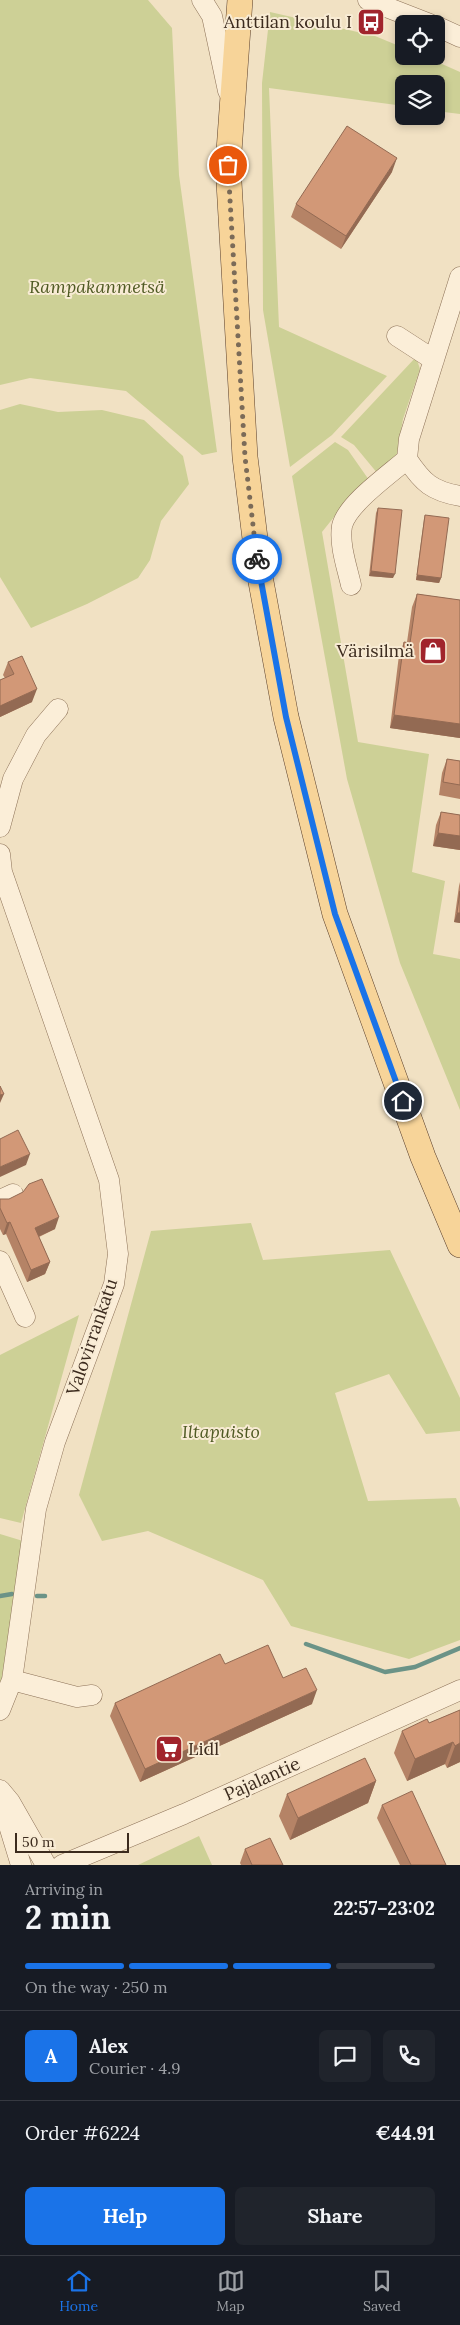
<!DOCTYPE html>
<meta charset="utf-8">
<style>
body{margin:0;font-family:Lora,serif;background:#20242c;color:#f1f3f6;height:100vh;display:flex;flex-direction:column;font-size:19px;white-space:nowrap}
*{box-sizing:border-box;margin:0}
p{font-size:16px;color:#9ea1a6}
.icon{flex:none;width:28px;height:28px;fill:none;stroke:currentColor;stroke-width:2;stroke-linecap:round;stroke-linejoin:round}
.map{position:relative;height:1865px;overflow:hidden}
.side{display:flex;flex-direction:column;background:#171b24;flex:1}
.side>*{flex:none}
.fabs{position:absolute;left:395px;top:15px;display:grid;gap:10px}
.fabs a{display:grid;place-items:center;width:50px;height:50px;border-radius:8px;background:#171b24;box-shadow:0 2px 8px #0003;font-size:25px}
.scale{position:absolute;left:15px;bottom:12px;width:114px;box-sizing:border-box;padding-left:5px;border:2px solid #3c2b1e;border-top:0;font-size:14px;line-height:18px;white-space:nowrap;color:#3c2b1e;-webkit-text-stroke:4px #f8ebd4;paint-order:stroke}
.pin{position:absolute;display:grid;place-items:center;width:42px;height:42px;color:#fff;margin:-21px;border:2px solid #fff;border-radius:50%;box-shadow:0 1px 5px #0007}
.courier{position:absolute;display:grid;place-items:center;width:50px;height:50px;margin:-25px;border:4px solid #1a73e8;border-radius:50%;background:#fff;color:#222;box-shadow:0 1px 6px #0007}
.head em{font-style:normal;font-weight:800}
.head div{display:flex;flex-direction:column-reverse}
.head{display:flex;align-items:center;justify-content:space-between;height:85px;padding:0 25px}
h1{font-size:32px;font-weight:800;line-height:38px}
.bar{display:grid;grid-template-columns:repeat(4,1fr);gap:8px 5px;align-content:center;height:60px;padding:0 25px}
.bar i{height:6px;border-radius:4px;background:#363941}
.bar .on{background:#1a73e8}
.bar p{grid-column:span 4}
.line{display:flex;align-items:center;gap:12px;padding:0 25px;border-top:1px solid #363941}
.line div{flex:1}
.round{display:grid;place-items:center;flex:none;width:52px;height:52px;border-radius:8px;background:#20242c}
.primary-button{display:flex;gap:10px;margin-top:auto;padding:10px 25px}
.primary-button a{flex:1;height:58px;border-radius:8px;background:#1a73e8;color:#fff;font-size:20px;font-weight:800;line-height:58px;text-align:center}
.primary-button a+a{background:#20242c;color:#f1f3f6}
.tabs{display:flex;justify-content:space-around;align-items:center;height:70px;border-top:1px solid #363941;background:#171b24;font-size:14px;color:#9ea1a6}
.tabs a{display:grid;justify-items:center;gap:2px}
.tabs .on{color:#1a73e8}
.map>svg:first-child{display:block}
.green{fill:#cdd096}
.lines{fill:none;stroke-linecap:round;stroke-linejoin:round}
.stream{stroke:#6b9387;stroke-width:4.5}
.minor-casing{stroke:#8d7258;stroke-width:21}
.major-casing{stroke:#5b402d;stroke-width:26}
.minor{stroke:#fbeed8;stroke-width:20}
.major{stroke:#f7d499;stroke-width:25}
.wall{fill:#b58366}
.shaded-wall{fill:#936a53}
.building{fill:#d29877;stroke:#936a53}
.done{stroke:#7b6b58;stroke-width:5;stroke-dasharray:0 9}
.route{stroke:#1a73e8;stroke-width:6}
.labels{text-anchor:middle;stroke-width:4;stroke-linejoin:round;paint-order:stroke}
.poi-label{font-size:18px;fill:#3c2b1e;stroke:#f8ebd4;text-anchor:end}
.park-label{font-size:18px;font-style:italic;fill:#4f5a23;stroke:#f8ebd4}
.street-label{font-size:18px;fill:#3c2b1e;stroke:#f8ebd4}
</style>
<div class="map">
<svg width="460" height="1865" viewBox="0 0 460 1865">
<rect width="100%" height="100%" fill="#f1e1c3"/>
<path class="green" d="M0 0H148L172 28 179 175 217 452 202 455 126 391 30 378 0 385Z
M270 12 375 36 404 48V56H424L460 72V114L436 111V84H404V106L269 88 279 327 387 376 332 435 290 467 263 310 262 83Z
M416 357 420 369 403 419 397 454 378 474 354 445 341 437Z
M20 404 58 412 102 410 144 420 183 456 189 484 161 521 150 560 138 578 87 604 31 628 0 577V410Z
M335 442 348 450 369 480 350 497 322 532 358 742 429 754 412 872 445 881 433 954 460 959V1110L400 963 347 779 292 476Z
M251 1223 263 1260 390 1250 460 1398V1431L426 1434 389 1374 335 1393 368 1501 456 1498 460 1508V1640L409 1659 291 1626 263 1580 148 1531 102 1541 79 1495 151 1231Z
M79 1315 21 1523 0 1518V1355Z
M0 1534 23 1541 0 1690Z
M199 1836 212 1865H138Z"/>
<g class="lines">
<path class="stream" d="M0 1596 12 1594
M37 1596H45
M306 1644 385 1672 415 1667 460 1648"/>
<g class="minor-casing">
<path id="minor" d="M202 0 212 16 228 91
M368 0 430 24
M436 26 460 37
M460 277 409 439 407 459C423 483 432 491 460 496
M397 336 434 360
M351 585C347 567 339 545 342 526 347 504 390 474 407 459
M0 827 13 779 36 735 58 709
M0 854 2 872 109 1180 118 1254 114 1284 55 1442 36 1509 12 1680 0 1710
M0 1200 13 1194
M0 1261 25 1317
M12 1680 77 1697 92 1695
M0 1790 10 1802 46 1865
M2 1803 21 1865
M62 1865 184 1814 460 1690"/>
</g>
<g class="major-casing">
<path id="major" d="M240 0 228 165 245 457 259 571 286 717 335 914 423 1157 460 1245"/>
</g>
<use href="#minor" class="minor"/>
<use href="#major" class="major"/>
</g>
<path class="wall" d="M392 172 341 249 291 217 296 204Z
M378 508 393 578 369 576 376 513Z
M425 515 441 578 439 583 416 580 424 519Z
M417 594 460 600V738L390 728 399 655 404 642H407L412 607Z
M8 662 32 702 0 717V680L5 678 3 675Z
M447 759 460 761V799L439 795 442 773Z
M441 812 460 815V850L433 846 436 825Z
M460 882V923L454 922 459 886Z
M0 1199 55 1229 39 1237 50 1262 45 1274 27 1282 6 1234 3 1235 0 1229Z
M225 1664 283 1678 312 1704 140 1782 110 1716 115 1703Z
M460 1710V1762L447 1768 445 1764 407 1781 394 1753 402 1731 429 1723Z
M376 1781 368 1803 290 1840 279 1816 287 1794Z
M382 1805 446 1865H400L377 1818Z
M245 1849 283 1865H241L240 1863Z"/>
<path class="shaded-wall" d="M397 158 392 172 341 249 346 236Z
M371 571 395 574 393 578 369 576Z
M417 575 441 578 439 583 416 580Z
M37 689 32 702 0 717V706Z
M394 715 460 724V738L390 728Z
M438 833 460 836V850L433 846Z
M457 913H460V923L454 922Z
M4 1094 0 1103V1095Z
M30 1154 26 1165 0 1177V1167Z
M59 1217 55 1229 31 1240 35 1228Z
M10 1222 6 1234 3 1235 7 1223Z
M50 1262 45 1274 27 1282 31 1270Z
M317 1690 312 1704 140 1782 145 1769Z
M453 1742 445 1764 407 1781 415 1759Z
M460 1743V1762L447 1768 455 1746Z
M376 1781 368 1803 290 1840 298 1818Z"/>
<path class="building" d="M347 126 397 158 346 236 296 204Z
M378 508 402 510 395 574 371 571Z
M425 515 449 518 441 578 417 575Z
M417 594 460 600V724L394 715 404 642 410 643Z
M22 656 37 689 0 706V680L14 674 8 662Z
M447 759 460 761V785L443 782Z
M441 812 460 815V836L438 833Z
M460 891V913H457Z
M0 1086 4 1094 0 1095Z
M18 1130 30 1154 0 1167V1139Z
M42 1179 59 1217 35 1228 50 1262 31 1270 10 1222 7 1223 0 1208V1199H9L23 1192 29 1184Z
M268 1645 283 1678 306 1668 317 1690 145 1769 115 1703 220 1654 225 1664Z
M460 1710V1743L455 1746 453 1742 415 1759 402 1731 427 1719 429 1723Z
M365 1758 376 1781 298 1818 287 1794Z
M412 1791 446 1865H411L382 1805Z
M270 1838 283 1865H252L245 1849Z"/>
<g class="lines">
<path class="done" d="M228 165 245 457 257 559"/>
<path class="route" d="M257 559 286 717 335 914 403 1101"/>
</g>
<defs>
<g id="bus-square" transform="scale(1.4375)"><rect x="-9" y="-9" width="18" height="18" rx="4" fill="#a1242c" stroke="#f8ebd4"/><path d="M-5-6H5V4H4V6H2V4H-2V6H-4V4H-5ZM-3.5-4V0h7V-4ZM-3.5 1.2v1.5H-2V1.2ZM2 1.2v1.5H3.5V1.2Z" fill="#fff"/></g>
<g id="shop-square" transform="scale(1.4375)"><rect x="-9" y="-9" width="18" height="18" rx="4" fill="#a1242c" stroke="#f8ebd4"/><path d="M-5-2.5h2.3a2.7 3.5 0 0 1 5.4 0H5L5.5 6h-11ZM-1.5-2.5h3a1.5 2.3 0 0 0-3 0Z" fill="#fff"/></g>
<g id="supermarket-square" transform="scale(1.4375)"><rect x="-9" y="-9" width="18" height="18" rx="4" fill="#a1242c" stroke="#f8ebd4"/><path d="M-6-5.5h2.5l.6 2H6L4.5 2H-2.5L-4.4-4H-6ZM-1.5 3.2a1.3 1.3 0 1 0 .1 0ZM3 3.2a1.3 1.3 0 1 0 .1 0Z" fill="#fff"/></g>
</defs>
<g fill-rule="evenodd">
<use href="#bus-square" x="371" y="22"/>
<use href="#shop-square" x="433" y="651"/>
<use href="#supermarket-square" x="169" y="1749"/>
</g>
<g class="labels">
<g class="poi-label">
<text x="352" y="28">Anttilan koulu I</text>
<text x="414" y="657">Värisilmä</text>
<text x="188" y="1755" text-anchor="start">Lidl</text>
</g>
<g class="park-label">
<text x="97" y="293">Rampakanmetsä</text>
<text x="221" y="1438">Iltapuisto</text>
</g>
<g class="street-label">
<text transform="translate(92 1337) rotate(-71)" y="6">Valovirrankatu</text>
<text transform="translate(262 1779) rotate(-24)" y="6">Pajalantie</text>
</g>
</g>
</svg>
<div class="fabs">
<a><svg class="icon" aria-label="locate" viewBox="0 0 24 24"><circle cx="12" cy="12" r="6"/><path d="M12 2v4M12 18v4M2 12h4M18 12h4"/></svg></a>
<a><svg class="icon" aria-label="layers" viewBox="0 0 24 24"><path d="M12 4l9 5-9 5-9-5zM3 14l9 5 9-5"/></svg></a>
</div>
<div class="scale">50 m</div>
<div class="pin" style="left:228px;top:165px;background:#ea580c"><svg class="icon" aria-label="bag" viewBox="0 0 24 24"><path d="M5 8h14l-1 12H6zM9 8a3 3 0 0 1 6 0"/></svg></div>
<div class="pin" style="left:403px;top:1101px;background:#1f2937"><svg class="icon" aria-label="home" viewBox="0 0 24 24"><path d="M3 11l9-7 9 7M6 9v11h12V9"/></svg></div>
<div class="courier" style="left:257px;top:559px"><svg class="icon" aria-label="bike" viewBox="0 0 24 24"><circle cx="6" cy="16" r="4"/><circle cx="18" cy="16" r="4"/><path d="M6 16l4-8h5l3 8M10 8l3 8H6M13 5h3"/></svg></div>
</div>
<section class="side">
<div class="head"><div><h1>2 min</h1><p>Arriving in</p></div><em>22:57–23:02</em></div>
<div class="bar"><i class="on"></i><i class="on"></i><i class="on"></i><i></i><p>On the way · 250 m</p></div>
<div class="line" style="height:90px"><b class="round" style="background:#1a73e8;color:#fff">A</b><div><b>Alex</b><p>Courier · 4.9</p></div><a class="round"><svg class="icon" aria-label="chat" viewBox="0 0 24 24"><path d="M4 5h16v11H9l-5 4z"/></svg></a><a class="round"><svg class="icon" aria-label="phone" viewBox="0 0 24 24"><path d="M5 4h4l2 5-3 2q2 4 5 5l2-3 5 2v4C11 20 4 13 5 4z"/></svg></a></div>
<div class="line" style="height:65px"><div>Order #6224</div><b>€44.91</b></div>
<div class="primary-button"><a>Help</a><a>Share</a></div>
</section>
<nav class="tabs">
<a class="on"><svg class="icon" aria-label="home" viewBox="0 0 24 24"><path d="M3 11l9-7 9 7M6 9v11h12V9"/></svg>Home</a>
<a><svg class="icon" aria-label="map" viewBox="0 0 24 24"><path d="M3 6l6-2 6 2 6-2v14l-6 2-6-2-6 2zM9 4v14M15 6v14"/></svg>Map</a>
<a><svg class="icon" aria-label="saved" viewBox="0 0 24 24"><path d="M7 4h10v16l-5-4-5 4z"/></svg>Saved</a>
</nav>
